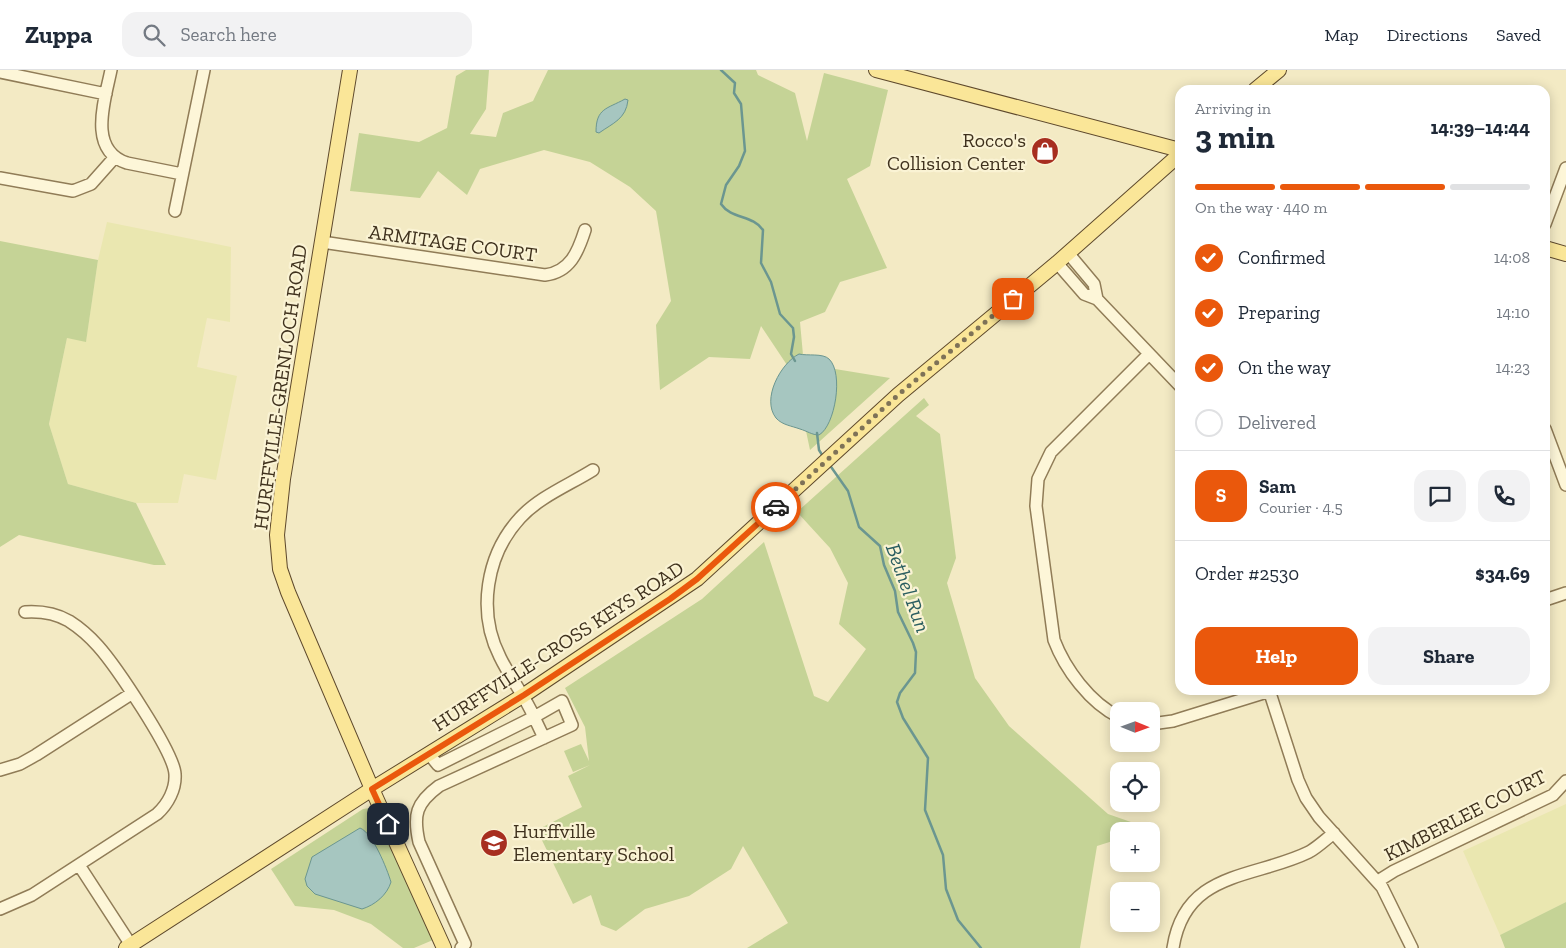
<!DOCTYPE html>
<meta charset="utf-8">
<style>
body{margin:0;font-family:"Zilla Slab",serif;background:#f2f2f3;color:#1f2937;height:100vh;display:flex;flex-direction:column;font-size:19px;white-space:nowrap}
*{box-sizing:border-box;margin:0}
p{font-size:16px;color:#747a83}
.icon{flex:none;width:28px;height:28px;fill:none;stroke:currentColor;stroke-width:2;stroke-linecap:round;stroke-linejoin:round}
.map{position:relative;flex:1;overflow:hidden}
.sheet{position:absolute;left:1175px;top:15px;width:375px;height:610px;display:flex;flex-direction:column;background:#fff;border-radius:15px;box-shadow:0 2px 12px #0003}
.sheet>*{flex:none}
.needle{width:32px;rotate:91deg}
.tools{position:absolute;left:1110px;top:632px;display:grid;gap:10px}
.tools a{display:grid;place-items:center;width:50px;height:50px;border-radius:10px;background:#fff;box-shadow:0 2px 12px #0003;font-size:25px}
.pin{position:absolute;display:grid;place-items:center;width:42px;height:42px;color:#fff;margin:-21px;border-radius:10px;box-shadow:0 2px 8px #0006}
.courier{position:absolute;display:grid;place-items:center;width:50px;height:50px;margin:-25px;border:4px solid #ea580c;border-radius:50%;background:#fff;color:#222;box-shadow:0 1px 6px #0007}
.summary em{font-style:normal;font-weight:800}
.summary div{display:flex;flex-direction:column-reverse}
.summary{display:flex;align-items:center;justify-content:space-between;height:85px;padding:0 20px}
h1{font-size:32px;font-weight:800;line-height:38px}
.bar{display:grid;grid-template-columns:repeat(4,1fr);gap:8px 5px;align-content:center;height:60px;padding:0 20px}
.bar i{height:6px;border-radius:4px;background:#e0e1e3}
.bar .current{background:#ea580c}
.bar p{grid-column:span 4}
.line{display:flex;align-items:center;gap:12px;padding:0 20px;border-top:1px solid #e0e1e3}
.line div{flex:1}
.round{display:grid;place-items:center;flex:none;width:52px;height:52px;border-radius:15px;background:#f2f2f3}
ol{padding:0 20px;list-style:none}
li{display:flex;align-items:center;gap:15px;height:55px}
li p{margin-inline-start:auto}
li .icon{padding:5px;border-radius:50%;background:#ea580c;color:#fff;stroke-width:4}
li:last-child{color:#747a83}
li i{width:28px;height:28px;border:2px solid #e0e1e3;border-radius:50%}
.cta{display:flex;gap:10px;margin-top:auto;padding:10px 20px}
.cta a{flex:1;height:58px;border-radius:15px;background:#ea580c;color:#fff;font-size:20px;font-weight:800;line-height:58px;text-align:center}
.cta a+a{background:#f2f2f3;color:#1f2937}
header{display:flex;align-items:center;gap:30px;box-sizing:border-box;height:70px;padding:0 25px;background:#fff;border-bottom:1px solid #e0e1e3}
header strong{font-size:24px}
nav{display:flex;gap:28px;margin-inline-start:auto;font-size:18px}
.search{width:350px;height:45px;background:#f2f2f3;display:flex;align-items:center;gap:12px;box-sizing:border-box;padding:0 18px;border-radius:15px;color:#747a83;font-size:19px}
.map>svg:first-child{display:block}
.farmland{fill:#eae7b0}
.green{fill:#c5d396}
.water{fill:#a6c6c0;stroke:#6b9690}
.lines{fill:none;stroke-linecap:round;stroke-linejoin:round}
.stream{stroke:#6b9690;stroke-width:2.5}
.minor-casing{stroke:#907c57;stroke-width:14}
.major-casing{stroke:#5e492c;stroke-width:16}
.minor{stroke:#fdf6d8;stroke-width:11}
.major{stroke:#fae698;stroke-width:14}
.done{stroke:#7e7257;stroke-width:5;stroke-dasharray:0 9}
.route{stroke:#ea580c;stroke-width:6}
.labels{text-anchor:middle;stroke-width:4.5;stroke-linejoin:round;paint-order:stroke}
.poi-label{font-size:20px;fill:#3f311d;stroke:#faf3d4;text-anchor:end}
.street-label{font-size:20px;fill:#3f311d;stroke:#faf3d4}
.water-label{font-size:21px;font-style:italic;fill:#2b5e60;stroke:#faf3d4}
</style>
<header>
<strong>Zuppa</strong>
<div class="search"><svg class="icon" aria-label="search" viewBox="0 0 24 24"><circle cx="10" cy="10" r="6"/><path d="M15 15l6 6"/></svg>Search here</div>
<nav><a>Map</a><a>Directions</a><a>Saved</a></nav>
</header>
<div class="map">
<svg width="1566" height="878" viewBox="0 0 1566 878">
<rect width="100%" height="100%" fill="#f3eac4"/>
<path class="farmland" d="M107 152 231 177 230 252 207 248 197 297 237 306 216 410 184 404 178 433H136L68 414 49 354 67 268 86 271 98 190Z
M1566 734V832L1500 865 1463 781Z"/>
<path class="green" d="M466 0H489L486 39 470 64 496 67 503 43 533 31 548 0H756L758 5 795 23 807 71 824 3 888 20 870 96 847 109 887 198 840 212 825 242 800 252 803 285 835 299 890 308 810 380 806 361 774 345 787 295 761 256 750 289 709 287 660 320 656 255 671 231 656 141 630 117 590 92 544 80 480 99 467 125 438 101 420 128 350 121 359 63 419 72 447 58 456 6Z
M0 171 98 190 86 272 67 268 49 354 68 414 136 433 166 495H154L19 465 0 477Z
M924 328 929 335 916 346 940 364 956 488 947 513 975 608 1009 656 1108 744 1148 758 1140 761H1119V769L1097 776 1080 878H747L788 853 743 776 731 799 689 826 645 839 616 861 601 855 591 825 573 834 537 760 582 737 568 706 590 695 573 702 564 681 581 674 589 691 585 657 565 618 702 529 764 472 814 626 828 632 866 579 839 554 848 513 830 478 797 442Z
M370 738 377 744 433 870 414 878H403L371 854 334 840 295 836 271 799 363 739Z
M1566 832V878H1505L1500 865Z"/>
<path class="water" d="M625 29 628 30C626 49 613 53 599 63L596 62C596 38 607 39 625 29Z
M799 284C807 286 823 283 829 289 844 303 835 356 819 365 812 365 807 361 800 359 792 356 782 355 776 348 761 329 781 293 799 284Z
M360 758C373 763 387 799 391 812 387 825 375 835 362 839L315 824 307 816 305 809 312 787Z"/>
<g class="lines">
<path class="stream" d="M721 0 735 13 734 23 741 34 745 81 739 96 726 115 721 134C731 149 753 145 763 160L761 193 771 212 780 244 793 258 794 267 791 284 795 291
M817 363 819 380 824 388
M829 394 848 421 859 457 880 476 884 495 895 521 898 542 913 573 916 582 915 603 900 623 897 632 903 648 928 688 925 740 943 785 946 819 958 850 981 878"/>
<g class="minor-casing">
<path id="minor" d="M111 0C105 30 87 80 127 93L182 104
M0 2 106 24
M0 108 73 121 91 114 115 87
M175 141 204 0
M1545 154 1566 98
M322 172 545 205C570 202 578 182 585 160
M1068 183 1094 214 1097 229 1180 316
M1057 193 1084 224 1097 229
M1545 359 1566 415
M1545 530 1566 523
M1269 620 1298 710 1306 728 1319 747 1382 817 1412 878
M1119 647C1090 633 1065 599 1054 570L1036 436 1038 409 1051 382 1149 284
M1151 654 1173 651 1270 621
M429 684 438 695 534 647 544 668
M0 700 20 694 36 685 131 624
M79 795 131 875
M1378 811 1394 801 1553 725 1566 711
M0 839 32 825 157 744C168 734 176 719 175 704 174 682 115 595 98 576 90 567 80 558 69 551 55 543 41 541 25 542
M461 878 465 874 419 772C413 745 416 733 439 716L572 655 562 631 534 647C525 626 510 608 500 587 477 542 486 485 520 448 539 427 569 415 593 400
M1173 878C1185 800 1254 809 1309 782 1318 777 1326 769 1334 763"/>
</g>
<g class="major-casing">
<path id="major" d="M350 0 283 409 277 465 280 499 288 522 372 719 444 878
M876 0 1180 80
M1255 20 1279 0
M1545 178 1566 184
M126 878 372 719 524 625 697 509 898 325 1057 193 1180 84"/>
</g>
<use href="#minor" class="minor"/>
<use href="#major" class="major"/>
</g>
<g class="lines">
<path class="done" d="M776 437 898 325 1013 229"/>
<path class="route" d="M388 754 372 719 524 625 670 529 697 509 776 437"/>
</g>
<defs>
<g id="shop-disc" transform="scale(1.4375)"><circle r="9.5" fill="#a72e20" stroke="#faf3d4"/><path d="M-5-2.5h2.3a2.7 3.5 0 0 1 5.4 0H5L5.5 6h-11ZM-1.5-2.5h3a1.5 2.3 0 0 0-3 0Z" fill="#fff"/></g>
<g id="school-disc" transform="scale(1.4375)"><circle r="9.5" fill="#a72e20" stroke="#faf3d4"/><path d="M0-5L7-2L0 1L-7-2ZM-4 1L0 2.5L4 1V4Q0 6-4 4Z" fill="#fff"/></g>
</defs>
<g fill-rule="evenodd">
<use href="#shop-disc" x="1045" y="81"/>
<use href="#school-disc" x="494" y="773"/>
</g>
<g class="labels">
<g class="poi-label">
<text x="1026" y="77">Rocco's<tspan x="1026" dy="23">Collision Center</tspan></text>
<text x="513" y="768" text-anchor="start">Hurffville<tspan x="513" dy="23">Elementary School</tspan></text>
</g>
<g class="street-label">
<text transform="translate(453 173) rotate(8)" y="7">ARMITAGE COURT</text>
<text transform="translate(280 317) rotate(-82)" y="7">HURFFVILLE-GRENLOCH ROAD</text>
<text transform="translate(558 576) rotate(-33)" y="7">HURFFVILLE-CROSS KEYS ROAD</text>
<text transform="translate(1465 745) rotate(-27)" y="7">KIMBERLEE COURT</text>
</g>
<g class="water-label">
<text transform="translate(908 518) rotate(70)" y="7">Bethel Run</text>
</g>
</g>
</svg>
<div class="tools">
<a><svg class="needle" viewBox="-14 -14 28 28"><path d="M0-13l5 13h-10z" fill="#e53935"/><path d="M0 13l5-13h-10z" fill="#747a83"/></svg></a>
<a><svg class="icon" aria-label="locate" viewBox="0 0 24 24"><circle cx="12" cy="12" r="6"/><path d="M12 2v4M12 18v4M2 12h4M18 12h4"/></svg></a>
<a>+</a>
<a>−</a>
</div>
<div class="pin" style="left:1013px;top:229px;background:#ea580c"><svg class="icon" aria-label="bag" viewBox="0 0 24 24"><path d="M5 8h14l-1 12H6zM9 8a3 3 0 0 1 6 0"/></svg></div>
<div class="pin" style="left:388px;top:754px;background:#1f2937"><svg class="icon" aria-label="home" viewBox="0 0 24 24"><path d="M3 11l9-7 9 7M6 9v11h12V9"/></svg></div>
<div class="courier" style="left:776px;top:437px"><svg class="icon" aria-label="car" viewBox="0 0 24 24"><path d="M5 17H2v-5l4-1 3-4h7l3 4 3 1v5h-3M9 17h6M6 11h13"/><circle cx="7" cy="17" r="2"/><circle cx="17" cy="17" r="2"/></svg></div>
<section class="sheet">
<div class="summary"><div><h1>3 min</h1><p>Arriving in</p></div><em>14:39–14:44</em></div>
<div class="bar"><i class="current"></i><i class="current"></i><i class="current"></i><i></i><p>On the way · 440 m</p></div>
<ol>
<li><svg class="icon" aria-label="check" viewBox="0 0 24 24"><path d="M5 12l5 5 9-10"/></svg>Confirmed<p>14:08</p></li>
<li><svg class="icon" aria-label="check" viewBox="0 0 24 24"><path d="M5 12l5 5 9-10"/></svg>Preparing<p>14:10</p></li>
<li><svg class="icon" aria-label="check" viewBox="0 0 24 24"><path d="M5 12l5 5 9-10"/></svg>On the way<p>14:23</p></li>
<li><i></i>Delivered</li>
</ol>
<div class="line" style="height:90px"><b class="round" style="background:#ea580c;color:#fff">S</b><div><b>Sam</b><p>Courier · 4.5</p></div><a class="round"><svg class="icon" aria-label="chat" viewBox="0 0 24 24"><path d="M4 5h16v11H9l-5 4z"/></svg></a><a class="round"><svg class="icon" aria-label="phone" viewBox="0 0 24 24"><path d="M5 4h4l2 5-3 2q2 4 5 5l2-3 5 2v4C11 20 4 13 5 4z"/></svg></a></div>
<div class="line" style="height:65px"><div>Order #2530</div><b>$34.69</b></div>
<div class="cta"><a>Help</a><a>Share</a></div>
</section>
</div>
